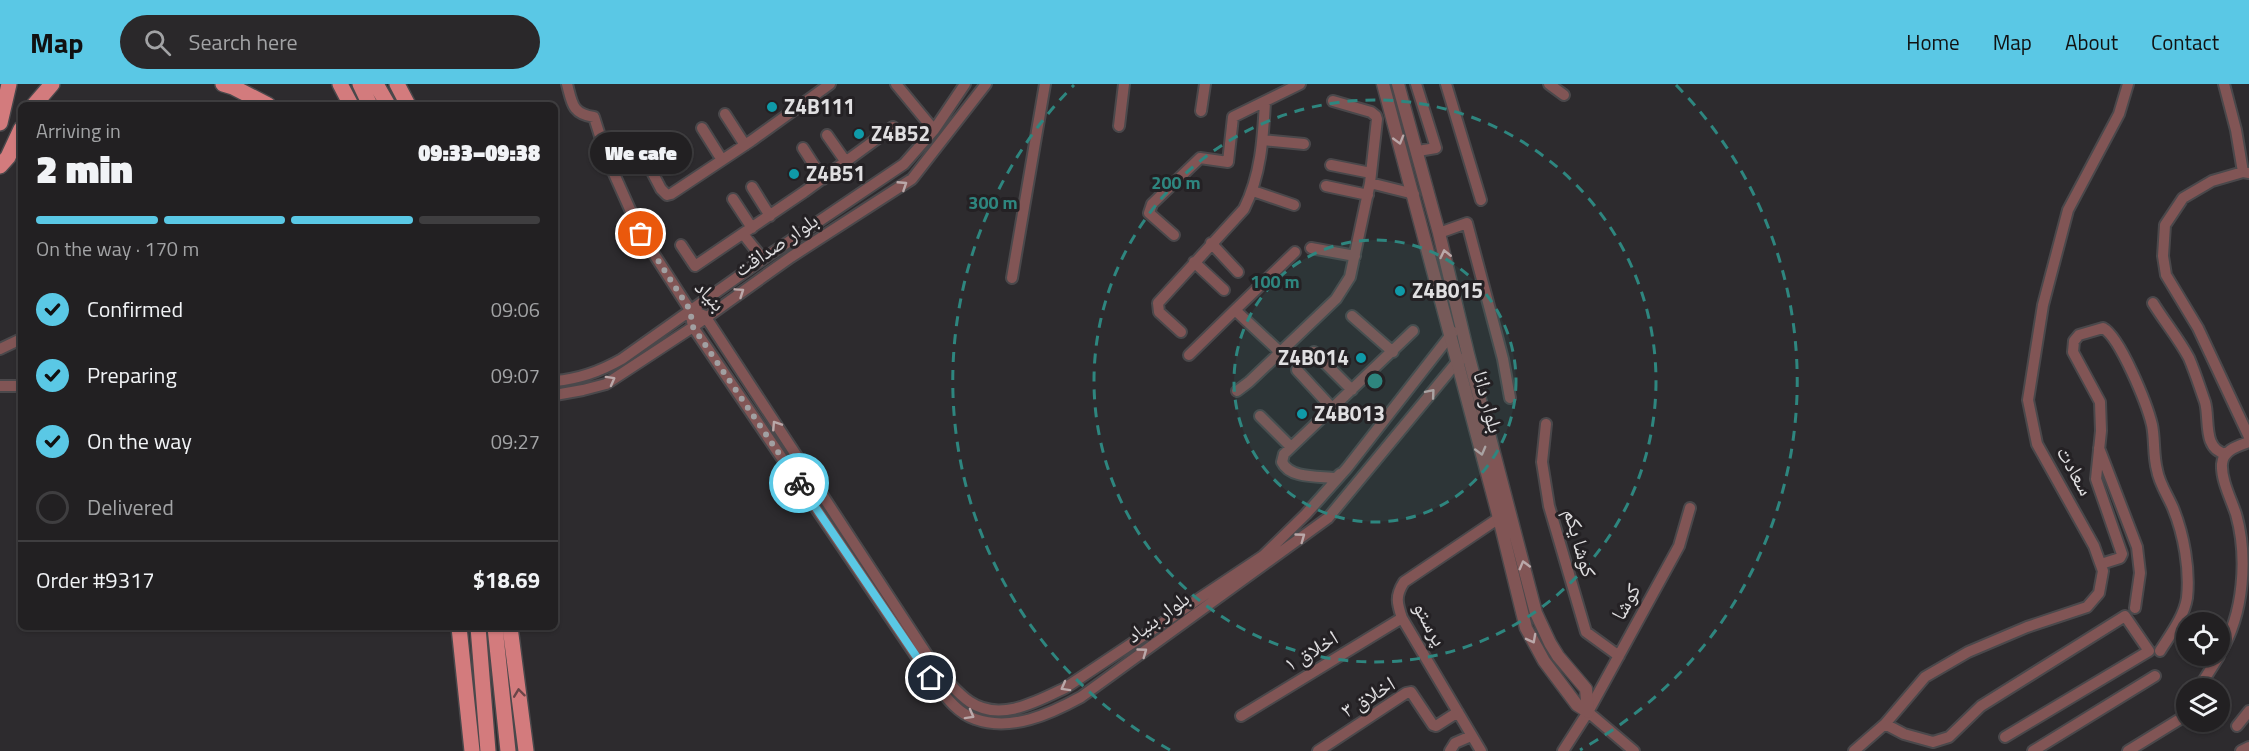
<!DOCTYPE html>
<meta charset="utf-8">
<style>
body{margin:0;font-family:"Titillium Web","Noto Naskh Arabic",sans-serif;background:#2a282a;color:#f1f3f6;height:100vh;display:flex;flex-direction:column;font-size:22px;white-space:nowrap}
*{box-sizing:border-box;margin:0}
p{font-size:20px;color:#a2a3a5}
.icon{flex:none;width:33px;height:33px;fill:none;stroke:currentColor;stroke-width:2;stroke-linecap:round;stroke-linejoin:round}
.map{position:relative;flex:1;overflow:hidden}
.side{position:absolute;left:18px;top:18px;width:540px;height:528px;display:flex;flex-direction:column;background:#222022;border-radius:9px;box-shadow:0 2px 4px #0004,0 0 0 2px #3f3e40}
.side>*{flex:none}
.tools{position:absolute;left:2176px;top:528px;display:grid;gap:12px}
.tools a{display:grid;place-items:center;width:54px;height:54px;border-radius:50%;background:#222022;box-shadow:0 2px 4px #0004,0 0 0 2px #3f3e40;font-size:30px}
.pin{position:absolute;display:grid;place-items:center;width:51px;height:51px;color:#fff;margin:-26px;border:3px solid #fff;border-radius:50%;box-shadow:0 2px 6px #0007}
.courier{position:absolute;display:grid;place-items:center;width:60px;height:60px;margin:-30px;border:4px solid #5ac8e5;border-radius:50%;background:#fff;color:#222;box-shadow:0 2px 8px #0007}
.bubble{position:absolute;height:42px;border-radius:21px;background:#222022;box-shadow:0 2px 4px #0004,0 0 0 2px #3f3e40;font-size:20px;font-weight:800;line-height:42px;text-align:center}
.headline em{font-style:normal;font-weight:800}
.headline div{display:flex;flex-direction:column-reverse}
.headline{display:flex;align-items:center;justify-content:space-between;height:102px;padding:0 18px}
h1{font-size:39px;font-weight:800;line-height:45px}
.bar{display:grid;grid-template-columns:repeat(4,1fr);gap:9px 6px;align-content:center;height:72px;padding:0 18px}
.bar i{height:8px;border-radius:4px;background:#3f3e40}
.bar .selected{background:#5ac8e5}
.bar p{grid-column:span 4}
.line{display:flex;align-items:center;gap:15px;padding:0 18px;border-top:2px solid #3f3e40}
.line div{flex:1}
ol{padding:0 18px;list-style:none}
li{display:flex;align-items:center;gap:18px;height:66px}
li p{margin-inline-start:auto}
li .icon{padding:6px;border-radius:50%;background:#5ac8e5;color:#111;stroke-width:4}
li:last-child{color:#a2a3a5}
li i{width:33px;height:33px;border:3px solid #3f3e40;border-radius:50%}
header{display:flex;align-items:center;gap:36px;box-sizing:border-box;height:84px;padding:0 30px;background:#5ac8e5;color:#111}
header strong{font-size:28px}
nav{display:flex;gap:33px;margin-inline-start:auto;font-size:21px}
.search{width:420px;height:54px;background:#2a282a;display:flex;align-items:center;gap:15px;box-sizing:border-box;padding:0 21px;border-radius:33px;color:#a2a3a5;font-size:22px}
.map>svg:first-child{display:block}
.lines{fill:none;stroke-linecap:round;stroke-linejoin:round}
.minor-casing{stroke:#4a484b;stroke-width:14}
.tertiary-casing{stroke:#4a484b;stroke-width:15}
.primary-casing{stroke:#4a484b;stroke-width:18}
.minor{stroke:#815555;stroke-width:10}
.tertiary{stroke:#815555;stroke-width:12}
.primary{stroke:#d37b7d;stroke-width:15}
.oneway{stroke:#baa8a9}
.oneway2{stroke:#6a4548}
.done{stroke:#a1a0a2;stroke-width:6;stroke-dasharray:0 10.8}
.route{stroke:#5ac8e5;stroke-width:8}
.ring{fill:none;stroke:#2e867f;stroke-width:3;stroke-dasharray:10 8}
.culture-dot{fill:#0f9aa8;stroke:#242124;stroke-width:2}
.labels{text-anchor:middle;stroke-width:6;stroke-linejoin:round;paint-order:stroke}
.poi-label{font-size:21px;font-weight:bold;fill:#e0dfe1;stroke:#242124;text-anchor:start}
.street-label{font-size:21px;fill:#e0dfe1;stroke:#242124}
.centre{fill:#2e867f;stroke:#242124;stroke-width:3}
.ring-label{font-size:18px;text-anchor:middle;font-weight:bold;fill:#2e867f;stroke:#242124;stroke-width:6;stroke-linejoin:round;paint-order:stroke}
</style>
<header>
<strong>Map</strong>
<div class="search"><svg class="icon" aria-label="search" viewBox="0 0 24 24"><circle cx="10" cy="10" r="6"/><path d="M15 15l6 6"/></svg>Search here</div>
<nav><a>Home</a><a>Map</a><a>About</a><a>Contact</a></nav>
</header>
<div class="map">
<svg width="2249" height="667" viewBox="0 0 2249 667">
<rect width="100%" height="100%" fill="#2d2b2e"/>
<g class="lines">
<g class="minor-casing">
<path id="minor" d="M567 0C572 19 572 30 594 33L607 74 641 150 690 226 705 232 939 589C949 598 959 611 970 618 1000 638 1036 618 1065 604L1263 472 1306 430 1347 384 1453 248
M896 0 934 46
M1416 0 1436 64 1418 67
M1446 0 1481 116
M1549 0 1564 11
M2224 0 2236 46 2243 88
M1201 27 1205 0
M725 30 745 61
M1119 42 1124 0
M702 44 722 76
M827 51 846 78
M1263 56 1304 60
M803 64 823 95
M1331 81 1371 89
M650 84 661 105 667 111 671 110 751 57 830 0
M2249 89 2243 88 2212 97 2183 114 2165 141 2163 172 2166 191 2198 244 2249 353
M1370 99 1414 110
M1326 102 1368 111
M752 103 770 132
M1253 107 1294 121
M733 115 752 144
M1439 149 1467 139 1503 275 1510 314
M743 150 763 175
M1174 151 1149 129 1152 120 1200 74 1228 78 1233 33 1300 0
M1211 159 1238 188
M681 161 695 182 804 108 893 43
M1311 164 1355 172
M1194 178 1224 206
M1012 194 1045 0
M2153 219C2164 237 2179 255 2189 274 2195 288 2200 304 2205 318 2210 335 2202 365 2226 370
M690 226 693 243 931 594C943 609 956 629 975 635 1011 648 1050 630 1081 613L1328 434 1457 278 1462 275
M1235 226 1295 168
M1352 232 1393 268
M1181 248 1159 228 1158 219 1244 125C1261 91 1263 55 1265 18
M0 265 21 255
M1314 268 1352 306
M1189 271 1235 226 1279 267
M1297 286 1332 324
M555 297C580 295 601 287 622 275L763 175 904 80 934 46 965 0
M0 302H21
M1237 307 1249 298 1336 215 1350 193 1370 99 1377 35 1376 32 1371 28 1333 17
M555 311 583 306 606 300 693 243 791 173 912 95 986 0
M1260 332 1291 363
M1546 340 1542 378 1549 422 1586 548 1619 572
M2099 364 2137 463 2140 489 2135 524
M1340 390 1336 394C1319 392 1290 395 1282 378L1284 370 1413 247
M2101 480 2120 474 2122 470 2096 395 2101 347 2100 318 2073 268 2074 257 2079 251 2103 244C2120 253 2147 320 2152 341 2155 355 2153 371 2157 386 2159 399 2168 412 2173 424 2184 451 2190 485 2187 514 2184 533 2170 551 2160 567
M2220 569C2244 530 2248 473 2236 430 2231 415 2221 396 2222 380 2223 366 2238 362 2249 358
M2202 599 2219 572
M1588 628 1634 667
M1241 632 1402 534
M1885 640 1904 650 1933 658 1949 653 1981 622 2125 532 2149 567 2005 653
M2237 642 2249 627
M1318 667 1406 609 1411 608 1433 641 1436 642 1458 628
M1450 667 1455 659 1471 652
M1481 667 1402 534C1397 519 1395 512 1404 498L1499 434
M1563 667 1588 628 1679 462 1690 424
M1854 667 1885 640 1925 593 1968 568 2027 543 2087 523 2099 509 2103 487 2094 462 2037 360 2028 316 2043 221 2068 126 2119 30 2128 0
M2033 667 2155 592
M2128 667 2180 635
M2241 667 2249 663"/>
</g>
<g class="tertiary-casing">
<path id="tertiary" d="M1383 0 1499 434 1526 544 1544 577 1577 621 1588 628
M1398 0 1439 149 1468 270 1536 529 1550 559 1558 572 1586 605 1588 628"/>
</g>
<g class="primary-casing">
<path id="primary" d="M223 0 233 3 268 21
M340 0 351 21
M360 0 370 21
M376 0 388 21
M397 0 408 21
M34 21 52 0
M0 39 9 0
M0 82 8 73 21 45
M459 543 472 667
M478 543 488 667
M495 543 508 667
M510 543 526 667"/>
</g>
<use href="#minor" class="minor"/>
<use href="#tertiary" class="tertiary"/>
<use href="#primary" class="primary"/>
</g>
<defs><path id="oneway-chevron" d="M-2-3.5L2.5 0L-2 3.5" fill="none" stroke-width="1.6" stroke-linecap="round" stroke-linejoin="round" transform="scale(1.5)"/></defs>
<g class="oneway">
<use href="#oneway-chevron" transform="translate(1399 56) rotate(74)"/>
<use href="#oneway-chevron" transform="translate(903 101) rotate(-33)"/>
<use href="#oneway-chevron" transform="translate(1445 170) rotate(-103)"/>
<use href="#oneway-chevron" transform="translate(740 208) rotate(-34)"/>
<use href="#oneway-chevron" transform="translate(611 296) rotate(-29)"/>
<use href="#oneway-chevron" transform="translate(1431 309) rotate(-50)"/>
<use href="#oneway-chevron" transform="translate(776 341) rotate(-123)"/>
<use href="#oneway-chevron" transform="translate(1481 367) rotate(75)"/>
<use href="#oneway-chevron" transform="translate(1301 453) rotate(-36)"/>
<use href="#oneway-chevron" transform="translate(1524 481) rotate(-105)"/>
<use href="#oneway-chevron" transform="translate(1532 555) rotate(62)"/>
<use href="#oneway-chevron" transform="translate(1143 568) rotate(-36)"/>
<use href="#oneway-chevron" transform="translate(1065 603) rotate(151)"/>
<use href="#oneway-chevron" transform="translate(970 631) rotate(29)"/>
</g>
<use class="oneway2" href="#oneway-chevron" transform="translate(519 609) rotate(-97)"/>
<g class="lines">
<path class="done" d="M641 150 690 226 693 243 799 399"/>
<path class="route" d="M799 399 931 594"/>
</g>
<circle cx="1375" cy="297" r="141" fill="#2e867f" fill-opacity=".12"/>
<g class="ring">
<circle cx="1375" cy="297" r="141"/>
<circle cx="1375" cy="297" r="281"/>
<path d="M1170 666A422 422 0 0 1 1074 1M1676 1A422 422 0 0 1 1580 666"/>
</g>
<g class="culture-dot">
<circle cx="772" cy="23" r="6"/>
<circle cx="859" cy="50" r="6"/>
<circle cx="794" cy="90" r="6"/>
<circle cx="1400" cy="207" r="6"/>
<circle cx="1361" cy="274" r="6"/>
<circle cx="1302" cy="330" r="6"/>
</g>
<g class="labels">
<g class="poi-label">
<text x="784" y="30">Z4B111</text>
<text x="871" y="57">Z4B52</text>
<text x="806" y="97">Z4B51</text>
<text x="1412" y="214">Z4B015</text>
<text x="1349" y="281" text-anchor="end">Z4B014</text>
<text x="1314" y="337">Z4B013</text>
</g>
<g class="street-label">
<text transform="translate(776 161) rotate(-34)" y="7">بلوار صداقت</text>
<text transform="translate(710 212) rotate(47)" y="7">بنیاد</text>
<text transform="translate(1488 318) rotate(75)" y="7">بلوار دانا</text>
<text transform="translate(2075 387) rotate(61)" y="7">سعادت</text>
<text transform="translate(1580 459) rotate(74)" y="7">کوشا یکم</text>
<text transform="translate(1626 518) rotate(-61)" y="7">کوشا</text>
<text transform="translate(1158 533) rotate(-36)" y="7">بلوار بنیاد</text>
<text transform="translate(1430 540) rotate(62)" y="7">پرستو</text>
<text transform="translate(1311 567) rotate(-31)" y="7">اخلاق ۱</text>
<text transform="translate(1368 613) rotate(-31)" y="7">اخلاق ۳</text>
</g>
</g>
<circle cx="1375" cy="297" r="9" class="centre"/>
<g class="ring-label">
<text x="1176" y="105">200 m</text>
<text x="993" y="125">300 m</text>
<text x="1275" y="204">100 m</text>
</g>
</svg>
<div class="tools">
<a><svg class="icon" aria-label="locate" viewBox="0 0 24 24"><circle cx="12" cy="12" r="6"/><path d="M12 2v4M12 18v4M2 12h4M18 12h4"/></svg></a>
<a><svg class="icon" aria-label="layers" viewBox="0 0 24 24"><path d="M12 4l9 5-9 5-9-5zM3 14l9 5 9-5"/></svg></a>
</div>
<div class="pin" style="left:641px;top:150px;background:#ea580c"><svg class="icon" aria-label="bag" viewBox="0 0 24 24"><path d="M5 8h14l-1 12H6zM9 8a3 3 0 0 1 6 0"/></svg></div>
<div class="pin" style="left:931px;top:594px;background:#1f2937"><svg class="icon" aria-label="home" viewBox="0 0 24 24"><path d="M3 11l9-7 9 7M6 9v11h12V9"/></svg></div>
<div class="courier" style="left:799px;top:399px"><svg class="icon" aria-label="bike" viewBox="0 0 24 24"><circle cx="6" cy="16" r="4"/><circle cx="18" cy="16" r="4"/><path d="M6 16l4-8h5l3 8M10 8l3 8H6M13 5h3"/></svg></div>
<div class="bubble" style="left:590px;top:48px;width:102px">We cafe</div>
<section class="side">
<div class="headline"><div><h1>2 min</h1><p>Arriving in</p></div><em>09:33–09:38</em></div>
<div class="bar"><i class="selected"></i><i class="selected"></i><i class="selected"></i><i></i><p>On the way · 170 m</p></div>
<ol>
<li><svg class="icon" aria-label="check" viewBox="0 0 24 24"><path d="M5 12l5 5 9-10"/></svg>Confirmed<p>09:06</p></li>
<li><svg class="icon" aria-label="check" viewBox="0 0 24 24"><path d="M5 12l5 5 9-10"/></svg>Preparing<p>09:07</p></li>
<li><svg class="icon" aria-label="check" viewBox="0 0 24 24"><path d="M5 12l5 5 9-10"/></svg>On the way<p>09:27</p></li>
<li><i></i>Delivered</li>
</ol>
<div class="line" style="height:78px"><div>Order #9317</div><b>$18.69</b></div>
</section>
</div>
